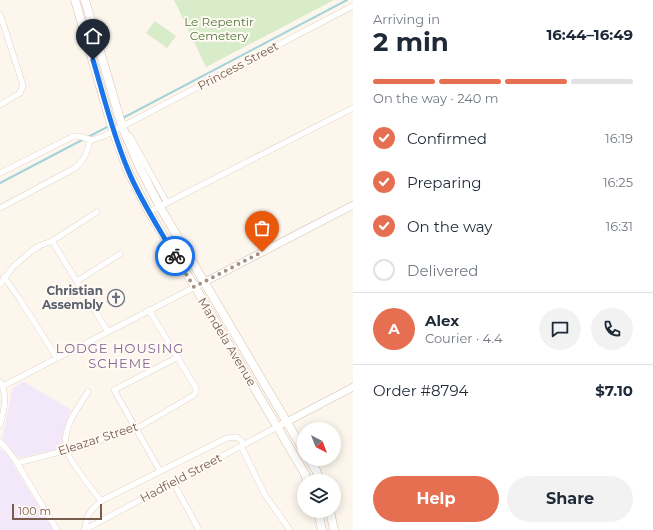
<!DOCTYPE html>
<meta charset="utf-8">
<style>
body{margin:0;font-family:Montserrat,sans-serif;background:#f2f2f3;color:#1f2937;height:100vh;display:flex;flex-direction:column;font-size:15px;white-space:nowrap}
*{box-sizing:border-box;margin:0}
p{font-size:13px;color:#747a83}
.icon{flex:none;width:22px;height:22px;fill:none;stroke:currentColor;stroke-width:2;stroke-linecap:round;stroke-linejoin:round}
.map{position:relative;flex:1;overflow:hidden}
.panel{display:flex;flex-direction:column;background:#fff;width:300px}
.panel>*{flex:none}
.needle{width:26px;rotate:138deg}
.buttons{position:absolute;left:297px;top:422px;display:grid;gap:8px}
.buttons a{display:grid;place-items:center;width:44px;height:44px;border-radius:50%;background:#fff;box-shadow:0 2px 10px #0003;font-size:20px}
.scale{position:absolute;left:12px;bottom:10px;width:90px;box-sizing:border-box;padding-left:4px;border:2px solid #7a5c4d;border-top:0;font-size:11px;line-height:14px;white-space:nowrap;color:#7a5c4d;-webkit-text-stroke:3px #fffaf3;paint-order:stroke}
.pin{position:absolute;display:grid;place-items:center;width:34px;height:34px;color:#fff;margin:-41px -17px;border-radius:50% 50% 50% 0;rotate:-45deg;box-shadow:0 0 4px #0007}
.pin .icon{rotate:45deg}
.courier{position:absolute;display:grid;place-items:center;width:40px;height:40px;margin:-20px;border:3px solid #1a73e8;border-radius:50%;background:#fff;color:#222;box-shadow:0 1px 5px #0007}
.headline em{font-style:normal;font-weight:700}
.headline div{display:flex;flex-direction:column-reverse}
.headline{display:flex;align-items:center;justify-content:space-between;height:68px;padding:0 20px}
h1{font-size:26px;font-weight:700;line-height:30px}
.bar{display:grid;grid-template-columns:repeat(4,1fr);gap:6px 4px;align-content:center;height:48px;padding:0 20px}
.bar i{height:5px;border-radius:3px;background:#e0e1e3}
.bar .on{background:#e76f51}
.bar p{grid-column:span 4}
.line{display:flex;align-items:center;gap:10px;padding:0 20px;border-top:1px solid #e0e1e3}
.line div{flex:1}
.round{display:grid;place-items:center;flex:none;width:42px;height:42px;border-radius:21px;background:#f2f2f3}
ol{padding:0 20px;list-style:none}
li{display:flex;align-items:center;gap:12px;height:44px}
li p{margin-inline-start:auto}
li .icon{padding:4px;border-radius:50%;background:#e76f51;color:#fff;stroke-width:4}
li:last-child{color:#747a83}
li i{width:22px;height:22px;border:2px solid #e0e1e3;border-radius:50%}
.cta{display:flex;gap:8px;margin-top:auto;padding:8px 20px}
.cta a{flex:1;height:46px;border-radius:24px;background:#e76f51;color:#fff;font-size:16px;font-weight:700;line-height:46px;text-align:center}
.cta a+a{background:#f2f2f3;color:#1f2937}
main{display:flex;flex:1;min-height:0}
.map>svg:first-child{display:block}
.education{fill:#f3e8fa}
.green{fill:#d8ecc9}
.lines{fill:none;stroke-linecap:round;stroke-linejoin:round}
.stream{stroke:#a5d3da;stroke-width:2}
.minor-casing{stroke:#d1beb0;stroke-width:6}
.tertiary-casing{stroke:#d1beb0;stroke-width:8}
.secondary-casing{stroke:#d6c0b0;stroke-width:9}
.minor{stroke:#fff;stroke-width:5.5}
.tertiary{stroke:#fff;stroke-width:7}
.secondary{stroke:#fff;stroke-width:8}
.done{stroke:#a89285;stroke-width:4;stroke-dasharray:0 7.2}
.route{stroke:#1a73e8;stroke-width:5}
.labels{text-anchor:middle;stroke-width:4;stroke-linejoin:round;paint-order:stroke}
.park-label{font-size:12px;fill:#537a41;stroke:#fffaf3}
.street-label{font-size:12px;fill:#7a5c4d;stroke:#fffaf3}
.worship-label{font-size:12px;font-weight:bold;fill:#5b616d;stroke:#fffaf3;text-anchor:end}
.neighbourhood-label{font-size:13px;letter-spacing:1px;fill:#846695;stroke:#fffaf3}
</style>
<main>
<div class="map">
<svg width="353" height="530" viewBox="0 0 353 530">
<rect width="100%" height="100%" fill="#fdf6ec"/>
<path class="education" d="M23 381 71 410 61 440 62 448 19 458 2 440 12 389Z
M0 448 8 456 53 530H0Z"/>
<path class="green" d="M174 0H334L206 67Z
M155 21 176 36 167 48 146 33Z"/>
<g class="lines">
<path class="stream" d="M121 119 347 0
M88 137 109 126
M0 183 84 139"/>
<g class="minor-casing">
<path id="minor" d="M0 14 23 85 20 93 0 105
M130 136 167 203
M0 173 74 136H78L92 140 104 136 353 6
M0 208 75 168C85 160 87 152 90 140
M149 212 353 108
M52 241 108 332
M4 277 19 298 57 358
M77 281 120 254
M0 284 13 267 30 252 39 246 52 241 97 212
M0 382C8 394 4 411 0 425
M3 386 195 287
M88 392C77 409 62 428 66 449 67 457 94 492 101 501
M0 442 7 449 17 463 57 530
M241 446 265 495 290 530
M17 463 83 446 136 429 194 395 196 392V388L149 310
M160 471 114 390 178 357
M173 482 199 530
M84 530 277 427
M85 530C86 515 90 511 101 501L227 438 237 437 245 444"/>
</g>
<g class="tertiary-casing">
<path id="tertiary" d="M195 287 353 205
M277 427 353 387"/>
</g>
<g class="secondary-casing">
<path id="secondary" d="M75 0 113 131 128 171 149 212 195 287 305 474 307 481
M85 0 122 126 139 166 160 207 304 451
M309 459 316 470 320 481
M318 511 322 530
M330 511 334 530"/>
</g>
<use href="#minor" class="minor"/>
<use href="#tertiary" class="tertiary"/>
<use href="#secondary" class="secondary"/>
</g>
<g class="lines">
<path class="done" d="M175 256 194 287 262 252"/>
<path class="route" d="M93 60C104 97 113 135 128 170 140 200 159 228 175 256"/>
</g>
<defs>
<g id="church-ring" transform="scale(0.9)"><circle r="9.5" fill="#fffaf3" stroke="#6b7280" stroke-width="1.5"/><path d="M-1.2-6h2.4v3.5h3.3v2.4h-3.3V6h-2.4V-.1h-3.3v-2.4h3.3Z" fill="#6b7280"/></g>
</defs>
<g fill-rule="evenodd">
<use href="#church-ring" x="116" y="298"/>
</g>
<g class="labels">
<g class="park-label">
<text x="219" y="26">Le Repentir<tspan x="219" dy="14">Cemetery</tspan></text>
</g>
<g class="street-label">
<text transform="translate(238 66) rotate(-28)" y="4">Princess Street</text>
<text transform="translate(227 342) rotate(59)" y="4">Mandela Avenue</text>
<text transform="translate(98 439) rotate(-18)" y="4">Eleazar Street</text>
<text transform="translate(181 478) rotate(-28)" y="4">Hadfield Street</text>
</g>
<g class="worship-label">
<text x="103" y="295">Christian<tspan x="103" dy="14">Assembly</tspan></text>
</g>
<g class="neighbourhood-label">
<text x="120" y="353">LODGE HOUSING<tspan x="120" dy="15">SCHEME</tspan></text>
</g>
</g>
</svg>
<div class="buttons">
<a><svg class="needle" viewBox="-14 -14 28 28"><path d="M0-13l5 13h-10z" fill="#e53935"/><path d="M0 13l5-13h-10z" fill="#747a83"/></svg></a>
<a><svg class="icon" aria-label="layers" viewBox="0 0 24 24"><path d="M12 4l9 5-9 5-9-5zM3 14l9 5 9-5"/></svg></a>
</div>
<div class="scale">100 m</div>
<div class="pin" style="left:262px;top:252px;background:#ea580c"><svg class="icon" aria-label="bag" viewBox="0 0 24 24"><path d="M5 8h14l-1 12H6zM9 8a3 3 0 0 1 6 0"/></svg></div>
<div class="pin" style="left:93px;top:60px;background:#1f2937"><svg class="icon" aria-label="home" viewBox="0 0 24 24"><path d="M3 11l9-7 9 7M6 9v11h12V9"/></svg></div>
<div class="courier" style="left:175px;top:256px"><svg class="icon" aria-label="bike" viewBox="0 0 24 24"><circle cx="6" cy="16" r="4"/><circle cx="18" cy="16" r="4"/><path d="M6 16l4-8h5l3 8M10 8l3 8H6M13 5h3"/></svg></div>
</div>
<section class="panel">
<div class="headline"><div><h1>2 min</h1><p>Arriving in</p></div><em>16:44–16:49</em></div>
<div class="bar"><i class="on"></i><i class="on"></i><i class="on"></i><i></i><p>On the way · 240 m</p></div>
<ol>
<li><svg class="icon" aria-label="check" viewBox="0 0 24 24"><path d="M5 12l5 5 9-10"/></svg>Confirmed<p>16:19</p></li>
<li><svg class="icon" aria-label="check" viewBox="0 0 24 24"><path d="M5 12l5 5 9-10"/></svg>Preparing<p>16:25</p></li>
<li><svg class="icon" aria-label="check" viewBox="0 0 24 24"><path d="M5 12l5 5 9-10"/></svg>On the way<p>16:31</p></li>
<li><i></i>Delivered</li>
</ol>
<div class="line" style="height:72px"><b class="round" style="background:#e76f51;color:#fff">A</b><div><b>Alex</b><p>Courier · 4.4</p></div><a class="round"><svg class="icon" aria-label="chat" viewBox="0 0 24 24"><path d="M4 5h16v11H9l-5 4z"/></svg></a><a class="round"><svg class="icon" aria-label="phone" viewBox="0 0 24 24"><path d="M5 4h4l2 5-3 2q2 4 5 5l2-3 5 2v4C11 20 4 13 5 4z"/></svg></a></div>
<div class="line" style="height:52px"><div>Order #8794</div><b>$7.10</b></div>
<div class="cta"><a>Help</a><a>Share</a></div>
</section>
</main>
